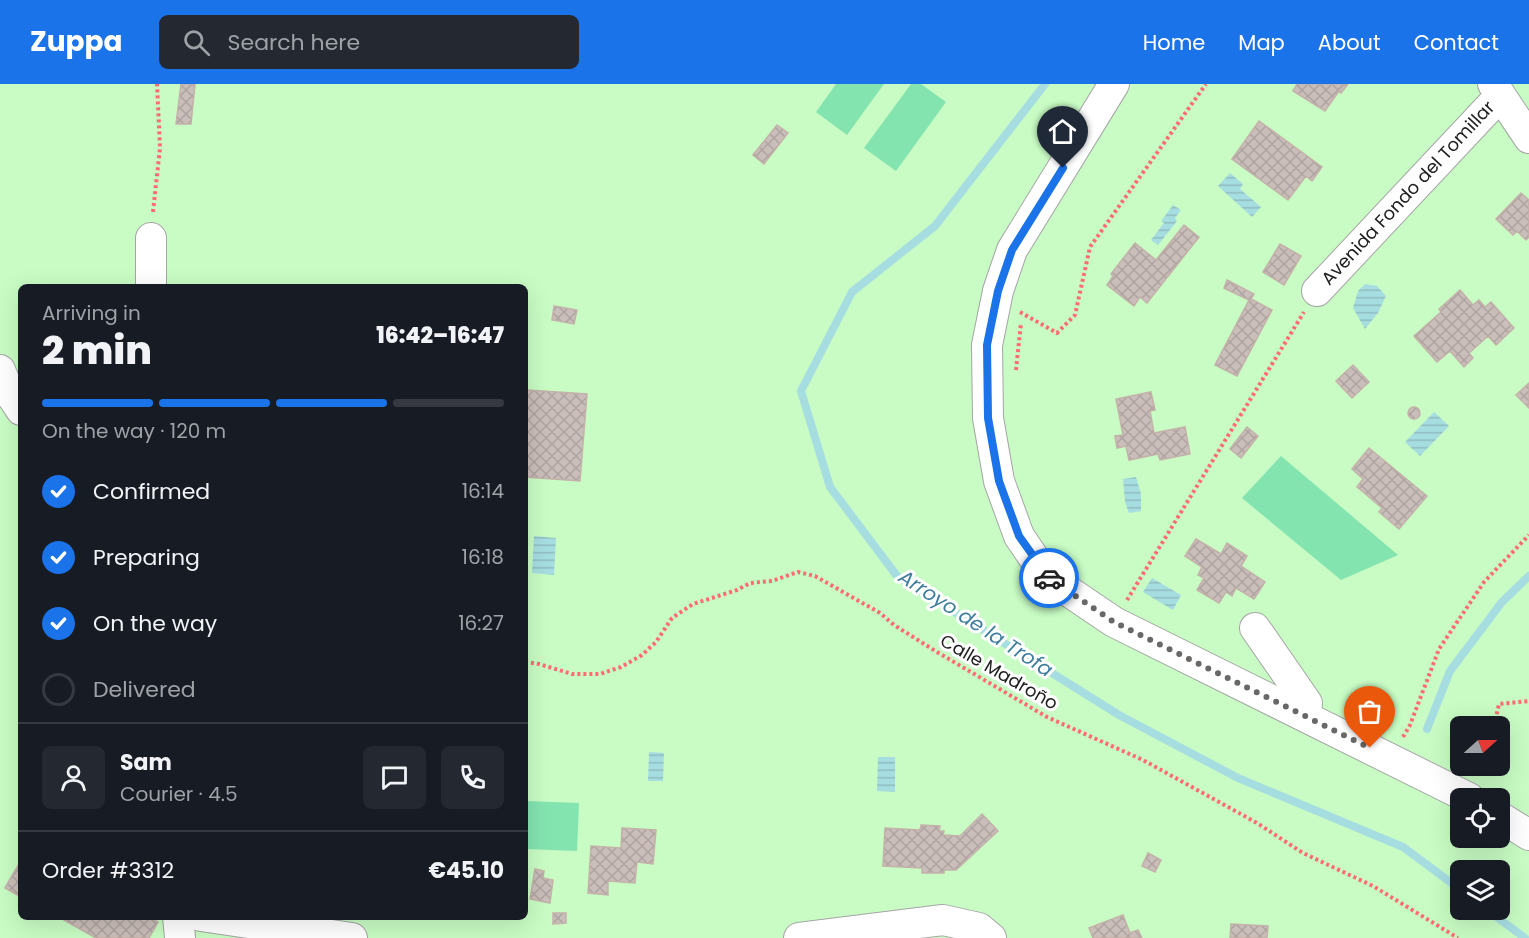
<!DOCTYPE html>
<meta charset="utf-8">
<style>
body{margin:0;font-family:Poppins,sans-serif;background:#242831;color:#f1f3f6;height:100vh;display:flex;flex-direction:column;font-size:22px;white-space:nowrap}
*{box-sizing:border-box;margin:0}
p{font-size:20px;color:#9ea1a6}
.icon{flex:none;width:33px;height:33px;fill:none;stroke:currentColor;stroke-width:2;stroke-linecap:round;stroke-linejoin:round}
.map{position:relative;flex:1;overflow:hidden}
.side{position:absolute;left:18px;top:200px;width:510px;height:636px;display:flex;flex-direction:column;background:#171b24;border-radius:9px;box-shadow:0 6px 24px #0002}
.side>*{flex:none}
.needle{width:39px;rotate:69deg}
.tools{position:absolute;left:1450px;top:632px;display:grid;gap:12px}
.tools a{display:grid;place-items:center;width:60px;height:60px;border-radius:9px;background:#171b24;box-shadow:0 6px 24px #0002;font-size:30px}
.pin{position:absolute;display:grid;place-items:center;width:51px;height:51px;color:#fff;margin:-62px -26px;border-radius:50% 50% 50% 0;rotate:-45deg;box-shadow:0 0 6px #0007}
.pin .icon{rotate:45deg}
.courier{position:absolute;display:grid;place-items:center;width:60px;height:60px;margin:-30px;border:4px solid #1a73e8;border-radius:50%;background:#fff;color:#222;box-shadow:0 2px 8px #0007}
.head em{font-style:normal;font-weight:800}
.head div{display:flex;flex-direction:column-reverse}
.head{display:flex;align-items:center;justify-content:space-between;height:102px;padding:0 24px}
h1{font-size:39px;font-weight:800;line-height:45px}
.bar{display:grid;grid-template-columns:repeat(4,1fr);gap:9px 6px;align-content:center;height:72px;padding:0 24px}
.bar i{height:8px;border-radius:4px;background:#363941}
.bar .selected{background:#1a73e8}
.bar p{grid-column:span 4}
.line{display:flex;align-items:center;gap:15px;padding:0 24px;border-top:2px solid #363941}
.line div{flex:1}
.round{display:grid;place-items:center;flex:none;width:63px;height:63px;border-radius:9px;background:#242831}
ol{padding:0 24px;list-style:none}
li{display:flex;align-items:center;gap:18px;height:66px}
li p{margin-inline-start:auto}
li .icon{padding:6px;border-radius:50%;background:#1a73e8;color:#fff;stroke-width:4}
li:last-child{color:#9ea1a6}
li i{width:33px;height:33px;border:3px solid #363941;border-radius:50%}
header{display:flex;align-items:center;gap:36px;box-sizing:border-box;height:84px;padding:0 30px;background:#1a73e8;color:#fff}
header strong{font-size:28px}
nav{display:flex;gap:33px;margin-inline-start:auto;font-size:21px}
.search{width:420px;height:54px;background:#242831;display:flex;align-items:center;gap:15px;box-sizing:border-box;padding:0 21px;border-radius:9px;color:#9ea1a6;font-size:22px}
.map>svg:first-child{display:block}
.park{fill:#c8fcc4;fill-rule:evenodd}
.pitch{fill:#83e4b0}
.water{fill:url(#water-rules)}
.lines{fill:none;stroke-linecap:round;stroke-linejoin:round}
.stream{stroke:#a6dde1;stroke-width:8}
.building{fill:url(#building-cross-hatch);stroke:#c4b1a9;stroke-width:1.5}
.minor-casing{stroke:#a5a5a5;stroke-width:32}
.path{stroke:#ff6b72;stroke-width:4;stroke-dasharray:3 3;stroke-linecap:butt}
.minor{stroke:#fff;stroke-width:30}
.done{stroke:#6a6867;stroke-width:6;stroke-dasharray:0 10.8}
.route{stroke:#1a73e8;stroke-width:8}
.labels{text-anchor:middle;stroke-width:6;stroke-linejoin:round;paint-order:stroke}
.street-label{font-size:18px;fill:#212121;stroke:#fff}
.water-label{font-size:20px;font-style:italic;fill:#3f7d9e;stroke:#fff}
</style>
<header>
<strong>Zuppa</strong>
<div class="search"><svg class="icon" aria-label="search" viewBox="0 0 24 24"><circle cx="10" cy="10" r="6"/><path d="M15 15l6 6"/></svg>Search here</div>
<nav><a>Home</a><a>Map</a><a>About</a><a>Contact</a></nav>
</header>
<div class="map">
<svg width="1529" height="854" viewBox="0 0 1529 854">
<defs>
<pattern id="water-rules" width="6" height="5" patternUnits="userSpaceOnUse" patternTransform="scale(1.5)"><rect width="6" height="5" fill="#a6dde1"/><path d="M0 2.5h6" fill="none" stroke="#8fbdc1"/></pattern>
<pattern id="building-cross-hatch" width="8" height="8" patternUnits="userSpaceOnUse" patternTransform="scale(1.5)"><rect width="8" height="8" fill="#cabeba"/><path d="M0 0l8 8M0 8l8-8" fill="none" stroke="#ada3a0"/></pattern>
</defs>
<rect width="100%" height="100%" fill="#f2ede8"/>
<path class="park" d="M0 0H1529V854H0ZM21 202H525V832H21ZM1461 642H1500V681H1461ZM1461 714H1500V753H1461ZM1461 786H1500V825H1461Z"/>
<path class="pitch" d="M836 0H884L847 51 816 28Z
M911 0H921L946 18 896 87 864 64Z
M1281 372 1398 471 1341 496 1242 414Z
M525 717 579 719 577 767 525 765Z"/>
<path class="water" d="M1230 89 1243 100 1240 105 1261 123 1252 133 1218 102Z
M1173 121 1181 126 1175 134 1177 137 1158 161 1151 156 1164 139 1161 137Z
M1365 200 1377 202 1386 212 1378 229 1365 245 1353 224 1358 207Z
M1434 328 1449 342 1420 372 1405 358Z
M1136 393 1141 410V427L1129 429 1125 418 1123 395Z
M534 452 556 454 554 491 532 489Z
M1152 494 1181 511 1173 526 1143 508Z
M649 668 664 669 663 697H648Z
M878 673H895V708L877 707Z"/>
<g class="lines">
<path class="stream" d="M1045 0 935 142 852 208 801 307 830 403 897 492 1119 631 1238 694 1403 763 1461 806
M1427 645 1450 587 1502 518 1529 492
M1486 825 1525 854"/>
</g>
<path class="building" d="M181 0H195L191 40H176Z
M1297 0H1348L1341 9 1339 7 1325 27 1293 7Z
M1259 37 1322 83 1312 97 1306 92 1288 116 1232 75Z
M777 41 788 49 764 80 753 71Z
M1521 109 1529 116V153L1526 156 1517 147 1513 151 1496 135Z
M1184 141 1199 153 1147 219 1140 213 1134 222 1107 201 1113 192 1111 190 1135 159 1156 176Z
M1280 160 1301 172 1284 201 1263 188Z
M1227 196 1254 210 1251 215 1272 226 1237 292 1215 281 1249 216 1224 204Z
M1460 206 1473 221 1479 216 1485 223 1491 218 1514 244 1496 261 1488 252 1469 269 1473 274 1464 283 1450 267 1437 278 1414 252 1441 228 1439 225Z
M554 222 577 226 574 240 552 236Z
M1353 281 1369 298 1352 314 1336 297Z
M1529 299V324L1516 311Z
M527 306 587 310 580 397 525 393Z
M1151 308 1155 326 1150 327 1154 349 1185 343 1190 370 1160 376 1158 370 1129 376 1126 362 1117 364 1115 352 1123 351 1116 315Z
M1408 329a6 6 0 1 1 12 0a6 6 0 1 1-12 0Z
M1247 343 1258 352 1241 374 1230 365Z
M1369 364 1427 412 1399 445 1379 428 1382 424 1357 403 1363 395 1352 385Z
M1196 455 1221 470 1227 459 1247 472 1241 482 1265 498 1254 515 1236 504 1232 512 1226 508 1219 519 1197 506 1204 494 1198 491 1202 483 1185 472Z
M982 730 998 747 956 786H944V789H922V784L883 782 885 744 920 746 921 741 940 742 939 747H944L943 751 960 752Z
M622 744 656 746 653 780 637 778 635 799 608 797V811L588 809 591 762 621 764Z
M1148 769 1161 776 1155 788 1142 782Z
M20 778 21 779V813L5 804Z
M535 785 544 787 543 794 553 796 550 819 530 815Z
M553 829H566V839L553 840Z
M1123 831 1130 849 1138 846 1142 854H1093L1089 844Z
M57 832H148L158 838 149 854H96Z
M1231 840 1268 842 1267 854H1230Z"/>
<g class="lines">
<g class="minor-casing">
<path id="minor" d="M1114 0 1012 166 998 207 987 261 988 334 999 397 1019 452 1046 492 1114 538 1469 714
M1493 0 1529 54
M151 202V154
M1317 207 1500 12
M0 286 9 308 21 326
M1255 544 1307 619 1306 632
M1500 733 1529 751
M178 832 180 854
M201 832 352 854
M799 854 943 836 979 844 991 854"/>
</g>
<path class="path" d="M153 128 160 64 157 0
M1020 228 1057 249 1075 231 1090 163 1206 0
M1016 286 1021 239
M1127 516 1304 228
M525 578 539 580 572 590H600L621 583 642 571 656 558 672 534 693 520 737 506 750 499 772 497 798 488 815 492 880 529 894 541 937 568 1047 633 1143 676 1257 739 1303 769 1373 802 1458 854
M1494 642 1499 620 1529 617
M1403 653 1410 641 1439 565 1484 498 1529 451"/>
<use href="#minor" class="minor"/>
</g>
<g class="lines">
<path class="done" d="M1049 494 1114 538 1370 664"/>
<path class="route" d="M1049 494 1019 452 999 397 988 334 987 261 998 207 1012 166 1063 84"/>
</g>
<g class="labels">
<g class="street-label">
<text transform="translate(1408 109) rotate(-47)" y="6">Avenida Fondo del Tomillar</text>
<text transform="translate(999 588) rotate(30)" y="6">Calle Madroño</text>
</g>
<g class="water-label">
<text transform="translate(976 539) rotate(33)" y="7">Arroyo de la Trofa</text>
</g>
</g>
</svg>
<div class="tools">
<a><svg class="needle" viewBox="-14 -14 28 28"><path d="M0-13l5 13h-10z" fill="#e53935"/><path d="M0 13l5-13h-10z" fill="#9ea1a6"/></svg></a>
<a><svg class="icon" aria-label="locate" viewBox="0 0 24 24"><circle cx="12" cy="12" r="6"/><path d="M12 2v4M12 18v4M2 12h4M18 12h4"/></svg></a>
<a><svg class="icon" aria-label="layers" viewBox="0 0 24 24"><path d="M12 4l9 5-9 5-9-5zM3 14l9 5 9-5"/></svg></a>
</div>
<div class="pin" style="left:1370px;top:664px;background:#ea580c"><svg class="icon" aria-label="bag" viewBox="0 0 24 24"><path d="M5 8h14l-1 12H6zM9 8a3 3 0 0 1 6 0"/></svg></div>
<div class="pin" style="left:1063px;top:84px;background:#1f2937"><svg class="icon" aria-label="home" viewBox="0 0 24 24"><path d="M3 11l9-7 9 7M6 9v11h12V9"/></svg></div>
<div class="courier" style="left:1049px;top:494px"><svg class="icon" aria-label="car" viewBox="0 0 24 24"><path d="M5 17H2v-5l4-1 3-4h7l3 4 3 1v5h-3M9 17h6M6 11h13"/><circle cx="7" cy="17" r="2"/><circle cx="17" cy="17" r="2"/></svg></div>
<section class="side">
<div class="head"><div><h1>2 min</h1><p>Arriving in</p></div><em>16:42–16:47</em></div>
<div class="bar"><i class="selected"></i><i class="selected"></i><i class="selected"></i><i></i><p>On the way · 120 m</p></div>
<ol>
<li><svg class="icon" aria-label="check" viewBox="0 0 24 24"><path d="M5 12l5 5 9-10"/></svg>Confirmed<p>16:14</p></li>
<li><svg class="icon" aria-label="check" viewBox="0 0 24 24"><path d="M5 12l5 5 9-10"/></svg>Preparing<p>16:18</p></li>
<li><svg class="icon" aria-label="check" viewBox="0 0 24 24"><path d="M5 12l5 5 9-10"/></svg>On the way<p>16:27</p></li>
<li><i></i>Delivered</li>
</ol>
<div class="line" style="height:108px"><a class="round"><svg class="icon" aria-label="person" viewBox="0 0 24 24"><circle cx="12" cy="8" r="4"/><path d="M4 21q1-7 8-7t8 7"/></svg></a><div><b>Sam</b><p>Courier · 4.5</p></div><a class="round"><svg class="icon" aria-label="chat" viewBox="0 0 24 24"><path d="M4 5h16v11H9l-5 4z"/></svg></a><a class="round"><svg class="icon" aria-label="phone" viewBox="0 0 24 24"><path d="M5 4h4l2 5-3 2q2 4 5 5l2-3 5 2v4C11 20 4 13 5 4z"/></svg></a></div>
<div class="line" style="height:78px"><div>Order #3312</div><b>€45.10</b></div>
</section>
</div>
